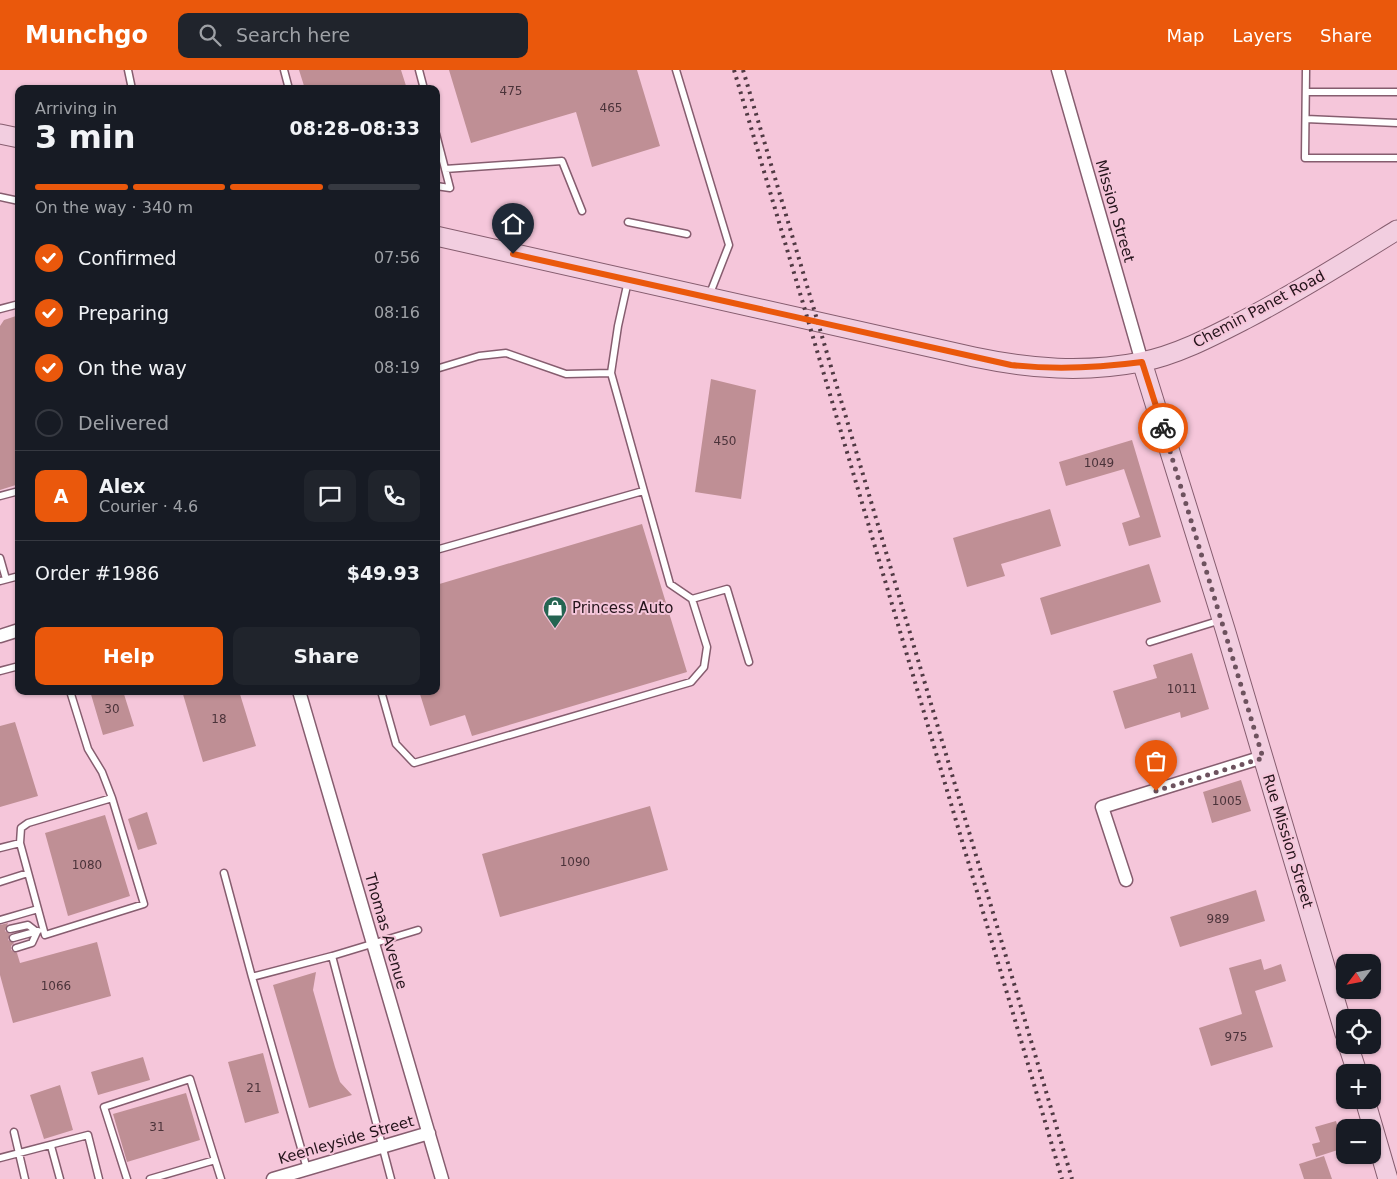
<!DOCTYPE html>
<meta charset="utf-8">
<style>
body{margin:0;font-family:"DejaVu Sans",sans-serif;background:#20242c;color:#f1f3f6;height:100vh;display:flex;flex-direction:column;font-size:19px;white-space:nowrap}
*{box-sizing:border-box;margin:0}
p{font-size:16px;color:#9ea1a6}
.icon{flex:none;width:28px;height:28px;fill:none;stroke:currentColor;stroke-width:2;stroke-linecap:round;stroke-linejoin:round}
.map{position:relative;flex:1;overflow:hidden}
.details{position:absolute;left:15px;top:15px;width:425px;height:610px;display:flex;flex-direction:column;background:#171b24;border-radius:10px;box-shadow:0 1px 4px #0004}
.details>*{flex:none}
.needle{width:32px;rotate:238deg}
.tools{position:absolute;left:1336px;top:884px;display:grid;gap:10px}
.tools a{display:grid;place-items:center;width:45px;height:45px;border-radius:10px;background:#171b24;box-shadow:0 1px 4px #0004;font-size:25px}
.pin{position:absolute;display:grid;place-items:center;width:42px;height:42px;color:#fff;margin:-51px -21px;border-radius:50% 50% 50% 0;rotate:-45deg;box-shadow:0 0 5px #0007}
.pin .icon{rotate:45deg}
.courier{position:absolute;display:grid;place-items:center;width:50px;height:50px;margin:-25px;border:4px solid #ea580c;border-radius:50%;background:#fff;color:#222;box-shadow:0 1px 6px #0007}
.headline em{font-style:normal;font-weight:700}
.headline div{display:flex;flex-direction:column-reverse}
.headline{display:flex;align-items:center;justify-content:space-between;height:85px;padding:0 20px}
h1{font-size:32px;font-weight:700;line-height:38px}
.bar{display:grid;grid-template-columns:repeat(4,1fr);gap:8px 5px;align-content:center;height:60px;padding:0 20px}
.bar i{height:6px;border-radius:4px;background:#363941}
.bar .on{background:#ea580c}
.bar p{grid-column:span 4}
.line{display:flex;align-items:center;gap:12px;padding:0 20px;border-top:1px solid #363941}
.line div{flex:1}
.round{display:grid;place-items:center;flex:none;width:52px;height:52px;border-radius:10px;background:#20242c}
ol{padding:0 20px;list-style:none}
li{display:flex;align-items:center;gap:15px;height:55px}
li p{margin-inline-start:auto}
li .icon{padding:5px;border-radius:50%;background:#ea580c;color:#fff;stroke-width:4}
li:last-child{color:#9ea1a6}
li i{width:28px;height:28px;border:2px solid #363941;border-radius:50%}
.cta{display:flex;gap:10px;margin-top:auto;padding:10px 20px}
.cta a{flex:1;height:58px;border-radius:10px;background:#ea580c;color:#fff;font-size:20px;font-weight:700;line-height:58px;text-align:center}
.cta a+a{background:#20242c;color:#f1f3f6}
header{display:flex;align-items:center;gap:30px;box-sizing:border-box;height:70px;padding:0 25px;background:#ea580c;color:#fff}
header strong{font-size:24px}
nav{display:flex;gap:28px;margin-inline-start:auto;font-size:18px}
.search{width:350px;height:45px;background:#20242c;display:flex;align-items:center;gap:12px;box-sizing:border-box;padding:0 18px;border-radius:10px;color:#9ea1a6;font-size:19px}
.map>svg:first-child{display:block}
.building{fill:#bf8f95}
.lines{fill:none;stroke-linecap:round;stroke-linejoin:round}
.lane-casing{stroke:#865d6f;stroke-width:9}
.street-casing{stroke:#865d6f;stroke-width:15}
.secondary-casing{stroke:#865d6f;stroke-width:21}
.lane{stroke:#fff;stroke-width:6}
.street{stroke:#fff;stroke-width:12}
.secondary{stroke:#f2cee0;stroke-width:19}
.rail{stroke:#503943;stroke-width:4;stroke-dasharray:2.5 5;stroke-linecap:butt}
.done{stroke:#6d525e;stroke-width:5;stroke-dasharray:0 9}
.route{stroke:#ea580c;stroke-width:6}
.labels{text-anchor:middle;stroke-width:4;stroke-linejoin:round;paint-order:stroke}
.number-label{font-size:12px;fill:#4b333a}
.street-label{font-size:15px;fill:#24141b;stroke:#f5c6da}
.poi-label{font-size:15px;fill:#24141b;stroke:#f5c6da;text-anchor:start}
</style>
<header>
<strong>Munchgo</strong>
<div class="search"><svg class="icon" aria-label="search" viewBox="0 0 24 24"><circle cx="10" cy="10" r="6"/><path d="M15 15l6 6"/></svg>Search here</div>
<nav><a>Map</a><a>Layers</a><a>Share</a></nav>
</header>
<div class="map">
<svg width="1397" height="1109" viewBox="0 0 1397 1109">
<rect width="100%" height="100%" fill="#f5c6da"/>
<path class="building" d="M299 0H401L407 19H305Z
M449 0H637L660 76 592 97 576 42 471 73Z
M19 245V414L0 420V256L4 250Z
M711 309 756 320 741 429 695 422Z
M1132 370 1161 467 1129 476 1122 453 1140 447 1124 399 1066 416 1059 392Z
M1050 439 1061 476 1001 494 1005 506 967 517 953 468Z
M642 454 687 602 472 666 465 645 430 656 419 621H436V515Z
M1149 494 1161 532 1051 565 1040 528Z
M1192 583 1209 639 1181 648 1180 642 1125 659 1113 621 1157 608 1153 595Z
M90 621H123L134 656 103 665Z
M182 621H239L256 676 203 692Z
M15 652 38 726 0 737V656Z
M1241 710 1251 741 1212 753 1203 722Z
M650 736 668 800 500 847 482 784Z
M147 742 157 774 138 780 128 749Z
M105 745 130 826 68 846 45 763Z
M1256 820 1265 851 1180 877 1170 847Z
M8 853 5 861 10 864 8 870 14 873 11 876V880L17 883 20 893 97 872 111 926 13 953 0 905V855Z
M1261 889 1264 900 1281 894 1286 911 1255 921 1273 977 1211 996 1199 958 1242 944 1229 898Z
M316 902 313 920 335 997 340 1012 352 1025 309 1038 273 915Z
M263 983 279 1043 245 1053 228 992Z
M143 987 150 1010 98 1025 91 1002Z
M60 1015 73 1060 44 1069 30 1025Z
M186 1023 200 1070 127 1092 113 1044Z
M1336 1051 1344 1078 1316 1087 1312 1074 1320 1072 1315 1057Z
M1324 1086 1332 1109H1304L1299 1094Z"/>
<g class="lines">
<g class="lane-casing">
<path id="lane" d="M128 0 132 19
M284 0 289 19
M419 0 424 19
M676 0 729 175 709 226
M1306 0 1305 88H1397
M1306 22H1397
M1306 49 1397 53
M436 64 450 118 436 116
M445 99 562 91 582 141
M0 127 19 131
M628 152 687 164
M0 239 19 234
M436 299 479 286 506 283 566 304 611 303 618 256 628 211
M611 303 670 514 692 529
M0 426 19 421
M436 480 643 421
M0 488 6 509
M0 511 19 506
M1150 572 1221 550
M0 601 19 596
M70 621 88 679 102 702 112 728
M381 621 396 674 414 693 691 612 704 597 707 577 692 529 727 519 749 592
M112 728 144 834 45 865 20 773 21 758 28 753Z
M0 778 20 773
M224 803 252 907
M0 812 28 803
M0 850 38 839
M10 859 28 855 37 862 32 873 16 878
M13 868 38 861
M14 1062 25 1109
M51 1076 60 1109
M0 1088 88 1065 99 1109
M307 1099 252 907 332 886
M127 1109 104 1037 190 1009 215 1090
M150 1109 215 1090 221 1109
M391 1109 332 886 418 860"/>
</g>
<g class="street-casing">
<path id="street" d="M1058 0 1142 292
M0 566 19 560
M299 621 442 1109
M1126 810 1102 737 1263 687
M273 1109 429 1063"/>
</g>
<g class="secondary-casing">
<path id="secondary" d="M0 64 19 68
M436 166 974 287C1031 299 1084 303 1141 292 1177 285 1213 266 1246 249 1298 222 1347 191 1397 160
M1142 292 1225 559 1345 964
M1348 975 1357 1002
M1365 1030 1388 1109"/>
</g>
<use href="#lane" class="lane"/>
<use href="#street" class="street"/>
<use href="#secondary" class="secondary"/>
<path class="rail" d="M734 0 1062 1109
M743 0 1072 1109"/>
</g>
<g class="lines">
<path class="done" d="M1156 721 1263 688 1163 358"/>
<path class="route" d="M513 184 1011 295C1056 300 1097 298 1142 292L1163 358"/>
</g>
<defs>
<g id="shop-pin" transform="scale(1.25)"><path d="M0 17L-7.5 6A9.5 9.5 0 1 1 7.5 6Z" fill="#256552" stroke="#f5c6da"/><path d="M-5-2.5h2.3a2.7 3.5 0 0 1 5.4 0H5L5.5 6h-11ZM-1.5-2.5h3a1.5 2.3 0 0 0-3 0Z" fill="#fff"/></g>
</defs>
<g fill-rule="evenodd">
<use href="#shop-pin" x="555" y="538"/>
</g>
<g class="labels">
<g class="number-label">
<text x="511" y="25">475</text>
<text x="611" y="42">465</text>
<text x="725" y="375">450</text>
<text x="1099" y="397">1049</text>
<text x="1182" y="623">1011</text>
<text x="112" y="643">30</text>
<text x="219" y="653">18</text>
<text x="1227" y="735">1005</text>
<text x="575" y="796">1090</text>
<text x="87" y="799">1080</text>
<text x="1218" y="853">989</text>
<text x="56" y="920">1066</text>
<text x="1236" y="971">975</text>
<text x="254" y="1022">21</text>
<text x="157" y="1061">31</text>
</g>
<g class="street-label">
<text transform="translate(1115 141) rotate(74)" y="5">Mission Street</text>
<text transform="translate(1259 239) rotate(-28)" y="5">Chemin Panet Road</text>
<text transform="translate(1288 771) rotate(73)" y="5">Rue Mission Street</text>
<text transform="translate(386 861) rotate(74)" y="5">Thomas Avenue</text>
<text transform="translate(346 1070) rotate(-16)" y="5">Keenleyside Street</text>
</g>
<g class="poi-label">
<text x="572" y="543">Princess Auto</text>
</g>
</g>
</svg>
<div class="tools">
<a><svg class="needle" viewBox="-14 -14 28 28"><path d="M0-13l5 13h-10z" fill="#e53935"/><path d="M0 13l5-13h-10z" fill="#9ea1a6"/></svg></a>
<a><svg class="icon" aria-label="locate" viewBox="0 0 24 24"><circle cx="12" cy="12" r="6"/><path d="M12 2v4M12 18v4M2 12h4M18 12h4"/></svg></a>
<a>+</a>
<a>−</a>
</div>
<div class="pin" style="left:1156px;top:721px;background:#ea580c"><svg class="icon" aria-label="bag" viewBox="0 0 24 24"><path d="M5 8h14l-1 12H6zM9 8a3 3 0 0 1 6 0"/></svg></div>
<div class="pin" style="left:513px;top:184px;background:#1f2937"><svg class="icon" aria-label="home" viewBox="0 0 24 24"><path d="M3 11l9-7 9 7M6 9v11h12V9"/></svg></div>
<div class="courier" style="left:1163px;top:358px"><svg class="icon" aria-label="bike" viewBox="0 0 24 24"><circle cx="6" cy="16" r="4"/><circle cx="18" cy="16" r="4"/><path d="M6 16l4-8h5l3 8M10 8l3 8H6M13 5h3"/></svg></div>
<section class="details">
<div class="headline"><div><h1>3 min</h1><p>Arriving in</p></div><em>08:28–08:33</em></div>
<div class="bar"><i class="on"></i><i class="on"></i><i class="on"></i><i></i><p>On the way · 340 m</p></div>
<ol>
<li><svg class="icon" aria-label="check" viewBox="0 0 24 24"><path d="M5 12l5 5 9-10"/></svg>Confirmed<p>07:56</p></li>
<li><svg class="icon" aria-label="check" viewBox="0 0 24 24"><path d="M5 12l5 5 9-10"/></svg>Preparing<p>08:16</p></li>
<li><svg class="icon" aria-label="check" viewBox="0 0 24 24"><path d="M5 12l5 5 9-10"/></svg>On the way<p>08:19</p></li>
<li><i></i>Delivered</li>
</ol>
<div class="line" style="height:90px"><b class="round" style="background:#ea580c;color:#fff">A</b><div><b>Alex</b><p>Courier · 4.6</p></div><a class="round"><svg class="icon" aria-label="chat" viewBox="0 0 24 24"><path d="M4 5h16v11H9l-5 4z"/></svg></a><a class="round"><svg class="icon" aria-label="phone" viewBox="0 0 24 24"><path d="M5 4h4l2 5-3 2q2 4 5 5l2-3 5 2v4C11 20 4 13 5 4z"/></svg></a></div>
<div class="line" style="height:65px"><div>Order #1986</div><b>$49.93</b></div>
<div class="cta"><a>Help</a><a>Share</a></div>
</section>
</div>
